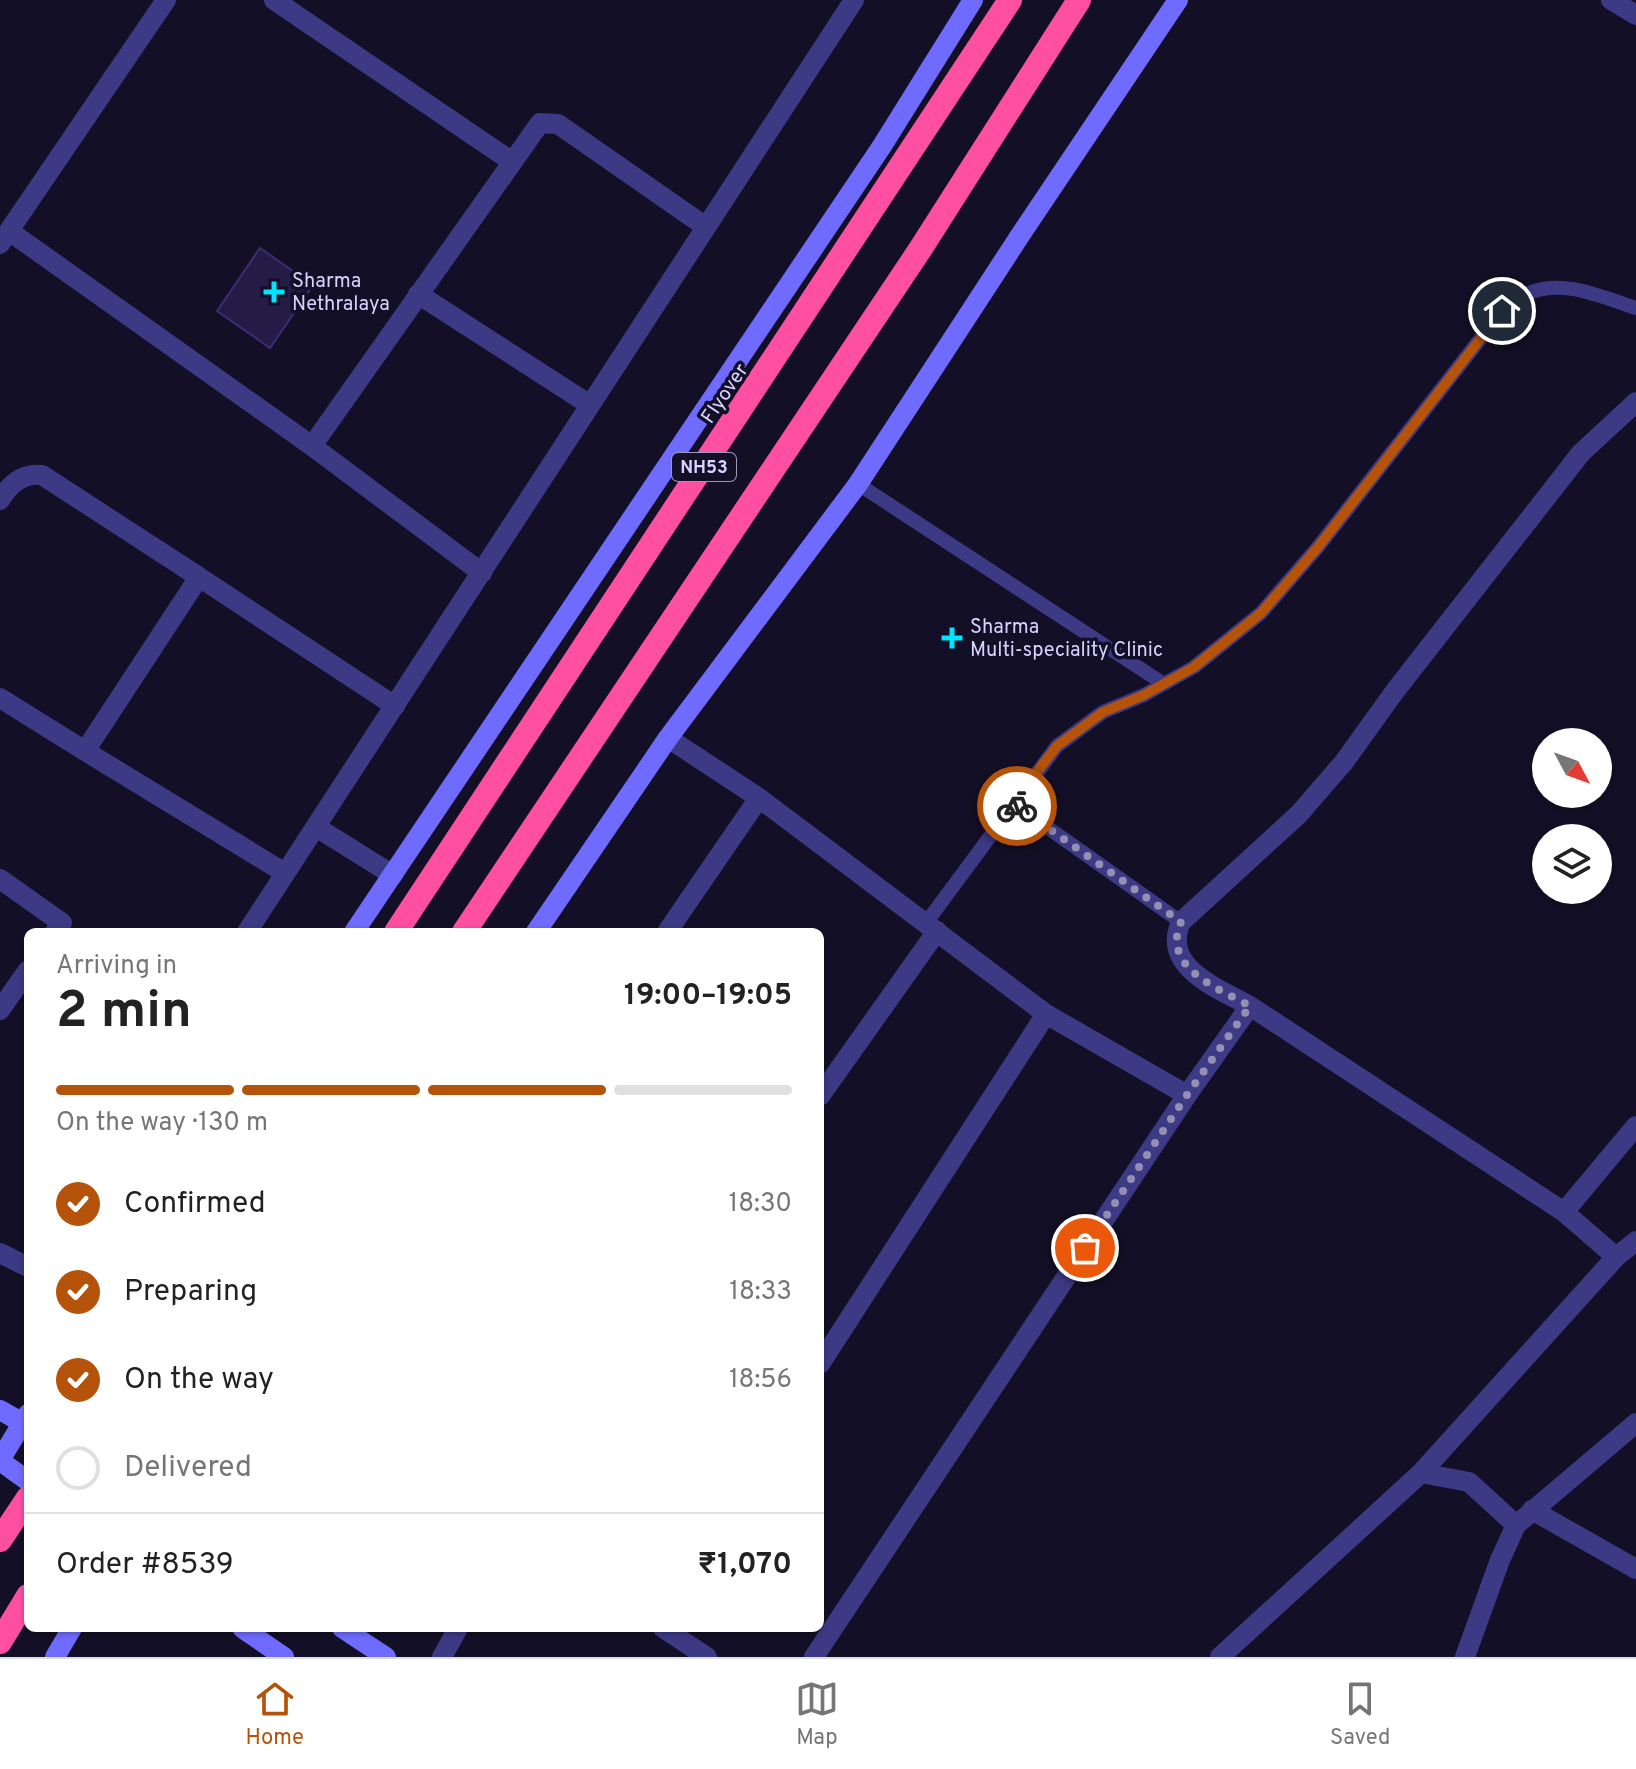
<!DOCTYPE html>
<meta charset="utf-8">
<style>
body{margin:0;font-family:Overpass,sans-serif;background:#f2f2f2;color:#222;height:100vh;display:flex;flex-direction:column;font-size:30px;white-space:nowrap}
*{box-sizing:border-box;margin:0}
p{font-size:26px;color:#767676}
.icon{flex:none;width:44px;height:44px;fill:none;stroke:currentColor;stroke-width:2;stroke-linecap:round;stroke-linejoin:round}
.map{position:relative;flex:1;overflow:hidden}
.sheet{position:absolute;left:24px;top:928px;width:800px;height:704px;display:flex;flex-direction:column;background:#fff;border-radius:12px;box-shadow:0 2px 6px #0004}
.sheet>*{flex:none}
.needle{width:52px;rotate:131deg}
.tools{position:absolute;left:1532px;top:728px;display:grid;gap:16px}
.tools a{display:grid;place-items:center;width:80px;height:80px;border-radius:50%;background:#fff;box-shadow:0 2px 6px #0004;font-size:40px}
.pin{position:absolute;display:grid;place-items:center;width:68px;height:68px;color:#fff;margin:-34px;border:4px solid #fff;border-radius:50%;box-shadow:0 2px 8px #0007}
.courier{position:absolute;display:grid;place-items:center;width:80px;height:80px;margin:-40px;border:6px solid #b45309;border-radius:50%;background:#fff;color:#222;box-shadow:0 2px 10px #0007}
.head em{font-style:normal;font-weight:700}
.head div{display:flex;flex-direction:column-reverse}
.head{display:flex;align-items:center;justify-content:space-between;height:136px;padding:0 32px}
h1{font-size:52px;font-weight:700;line-height:60px}
.bar{display:grid;grid-template-columns:repeat(4,1fr);gap:12px 8px;align-content:center;height:96px;padding:0 32px}
.bar i{height:10px;border-radius:6px;background:#e0e0e0}
.bar .current{background:#b45309}
.bar p{grid-column:span 4}
.line{display:flex;align-items:center;gap:20px;padding:0 32px;border-top:2px solid #e0e0e0}
.line div{flex:1}
ol{padding:0 32px;list-style:none}
li{display:flex;align-items:center;gap:24px;height:88px}
li p{margin-inline-start:auto}
li .icon{padding:8px;border-radius:50%;background:#b45309;color:#fff;stroke-width:4}
li:last-child{color:#767676}
li i{width:44px;height:44px;border:4px solid #e0e0e0;border-radius:50%}
.dock{display:flex;justify-content:space-around;align-items:center;height:112px;border-top:2px solid #e0e0e0;background:#fff;font-size:22px;color:#767676}
.dock a{display:grid;justify-items:center;gap:4px}
.dock .current{color:#b45309}
.map>svg:first-child{display:block}
.building{fill:#241b47;stroke:#3b2d73;stroke-width:2}
.lines{fill:none;stroke-linecap:round;stroke-linejoin:round}
.lane{stroke:#3d3a85;stroke-width:14}
.street{stroke:#3d3a85;stroke-width:20}
.secondary{stroke:#6f6bff;stroke-width:20}
.highway{stroke:#ff4fa3;stroke-width:24}
.done{stroke:#948fb3;stroke-width:8;stroke-dasharray:0 14.4}
.route{stroke:#b45309;stroke-width:10}
.poi-dot{fill:#00e5ff;stroke:#130f26;stroke-width:3}
.labels{text-anchor:middle;stroke-width:7;stroke-linejoin:round;paint-order:stroke}
.shield{fill:#130f26;stroke:#9e99be;stroke-width:2}
.shield-label{font-size:18px;font-weight:bold;fill:#d9d4ff}
.poi-label{font-size:20px;fill:#d9d4ff;stroke:#130f26;text-anchor:start}
.street-label{font-size:20px;fill:#d9d4ff;stroke:#130f26}
</style>
<div class="map">
<svg width="1636" height="1657" viewBox="0 0 1636 1657">
<rect width="100%" height="100%" fill="#130f26"/>
<path class="building" d="M260 248 313 285 270 348 217 311Z"/>
<g class="lines">
<path class="lane" d="M858 484 1164 684
M1013 803 1181 922
M926 923 1057 746 1103 712 1144 695 1194 667 1261 613 1318 547 1502 311C1511 305 1520 297 1529 293 1563 278 1604 298 1636 308"/>
<path class="street" d="M274 0 511 161
M1611 0 1636 15
M9 231 312 446 540 123 558 124 706 227
M0 244 166 0
M418 294 590 405
M312 446 482 573
M0 500C10 484 22 473 42 475L199 577
M0 698 85 751
M668 738 759 798 1046 1014 1187 1095
M316 827 393 875
M285 873 85 751 199 577 395 706
M0 879 62 923 55 932
M247 932 854 0
M667 932 759 798
M1250 1006C1217 988 1161 967 1181 922L1299 814 1344 762 1395 691 1581 453 1636 402
M0 1010 28 970
M820 1096 937 931
M1564 1212 1636 1126
M0 1253 28 1267
M820 1364 1046 1014
M1421 1473 1469 1482 1516 1525 1500 1560 1465 1657
M1532 1510 1636 1569
M1516 1525 1636 1423
M663 1628 707 1657
M442 1657 458 1628
M814 1657 1187 1095 1250 1006 1564 1212 1616 1257
M1220 1657 1421 1473 1616 1257 1636 1241"/>
<path class="secondary" d="M354 932 882 146 973 0
M536 932 668 738 858 484 1021 234 1178 0
M0 1410 28 1426
M0 1460 28 1414
M0 1461 28 1481
M242 1628 284 1657
M342 1628 386 1657
M55 1657 72 1628"/>
<path class="highway" d="M396 932 1010 0
M464 932 921 248 1079 0
M0 1540 28 1498
M0 1642 28 1596"/>
</g>
<g class="lines">
<path class="done" d="M1017 806 1181 922C1161 967 1217 988 1250 1006L1187 1095 1085 1248"/>
<path class="route" d="M1017 806 1013 803 1057 746 1103 712 1144 695 1194 667 1261 613 1318 547 1502 311"/>
</g>
<g class="poi-dot">
<path d="M270 280h8v8h8v8h-8v8h-8v-8h-8v-8h8z"/>
<path d="M948 626h8v8h8v8h-8v8h-8v-8h-8v-8h8z"/>
</g>
<g class="labels">
<rect class="shield" x="672" y="453" width="64" height="28" rx="6"/>
<g class="shield-label">
<text x="704" y="473">NH53</text>
</g>
<g class="poi-label">
<text x="292" y="287">Sharma<tspan x="292" dy="23">Nethralaya</tspan></text>
<text x="970" y="633">Sharma<tspan x="970" dy="23">Multi-speciality Clinic</tspan></text>
</g>
<g class="street-label">
<text transform="translate(724 393) rotate(-56)" y="7">Flyover</text>
</g>
</g>
</svg>
<div class="tools">
<a><svg class="needle" viewBox="-14 -14 28 28"><path d="M0-13l5 13h-10z" fill="#e53935"/><path d="M0 13l5-13h-10z" fill="#767676"/></svg></a>
<a><svg class="icon" aria-label="layers" viewBox="0 0 24 24"><path d="M12 4l9 5-9 5-9-5zM3 14l9 5 9-5"/></svg></a>
</div>
<div class="pin" style="left:1085px;top:1248px;background:#ea580c"><svg class="icon" aria-label="bag" viewBox="0 0 24 24"><path d="M5 8h14l-1 12H6zM9 8a3 3 0 0 1 6 0"/></svg></div>
<div class="pin" style="left:1502px;top:311px;background:#1f2937"><svg class="icon" aria-label="home" viewBox="0 0 24 24"><path d="M3 11l9-7 9 7M6 9v11h12V9"/></svg></div>
<div class="courier" style="left:1017px;top:806px"><svg class="icon" aria-label="bike" viewBox="0 0 24 24"><circle cx="6" cy="16" r="4"/><circle cx="18" cy="16" r="4"/><path d="M6 16l4-8h5l3 8M10 8l3 8H6M13 5h3"/></svg></div>
<section class="sheet">
<div class="head"><div><h1>2 min</h1><p>Arriving in</p></div><em>19:00–19:05</em></div>
<div class="bar"><i class="current"></i><i class="current"></i><i class="current"></i><i></i><p>On the way · 130 m</p></div>
<ol>
<li><svg class="icon" aria-label="check" viewBox="0 0 24 24"><path d="M5 12l5 5 9-10"/></svg>Confirmed<p>18:30</p></li>
<li><svg class="icon" aria-label="check" viewBox="0 0 24 24"><path d="M5 12l5 5 9-10"/></svg>Preparing<p>18:33</p></li>
<li><svg class="icon" aria-label="check" viewBox="0 0 24 24"><path d="M5 12l5 5 9-10"/></svg>On the way<p>18:56</p></li>
<li><i></i>Delivered</li>
</ol>
<div class="line" style="height:104px"><div>Order #8539</div><b>₹1,070</b></div>
</section>
</div>
<nav class="dock">
<a class="current"><svg class="icon" aria-label="home" viewBox="0 0 24 24"><path d="M3 11l9-7 9 7M6 9v11h12V9"/></svg>Home</a>
<a><svg class="icon" aria-label="map" viewBox="0 0 24 24"><path d="M3 6l6-2 6 2 6-2v14l-6 2-6-2-6 2zM9 4v14M15 6v14"/></svg>Map</a>
<a><svg class="icon" aria-label="saved" viewBox="0 0 24 24"><path d="M7 4h10v16l-5-4-5 4z"/></svg>Saved</a>
</nav>
